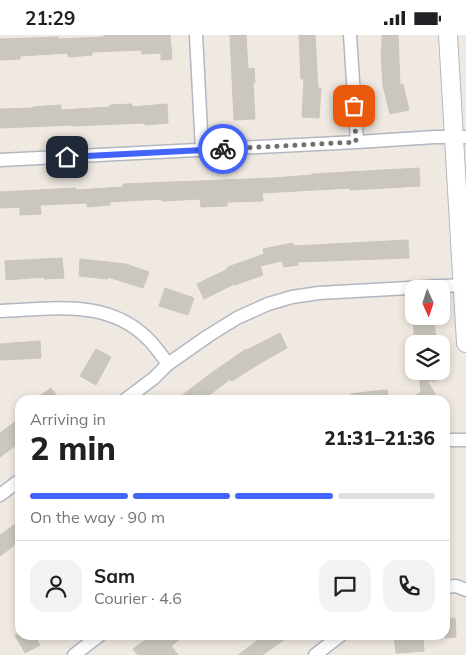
<!DOCTYPE html>
<meta charset="utf-8">
<style>
body{margin:0;font-family:Mulish,sans-serif;background:#f2f2f2;color:#202124;height:100vh;display:flex;flex-direction:column;font-size:19px;white-space:nowrap}
*{box-sizing:border-box;margin:0}
p{font-size:16px;color:#757577}
.icon{flex:none;width:28px;height:28px;fill:none;stroke:currentColor;stroke-width:2;stroke-linecap:round;stroke-linejoin:round}
.map{position:relative;flex:1;overflow:hidden}
.drawer{position:absolute;left:15px;top:360px;width:435px;height:245px;display:flex;flex-direction:column;background:#fff;border-radius:15px;box-shadow:0 2px 8px #0003}
.drawer>*{flex:none}
.needle{width:32px;rotate:177deg}
.controls{position:absolute;left:405px;top:245px;display:grid;gap:10px}
.controls a{display:grid;place-items:center;width:45px;height:45px;border-radius:10px;background:#fff;box-shadow:0 2px 8px #0003;font-size:25px}
.pin{position:absolute;display:grid;place-items:center;width:42px;height:42px;color:#fff;margin:-21px;border-radius:10px;box-shadow:0 2px 8px #0006}
.courier{position:absolute;display:grid;place-items:center;width:50px;height:50px;margin:-25px;border:4px solid #4264fb;border-radius:50%;background:#fff;color:#222;box-shadow:0 1px 6px #0007}
.head em{font-style:normal;font-weight:800}
.head div{display:flex;flex-direction:column-reverse}
.head{display:flex;align-items:center;justify-content:space-between;height:85px;padding:0 15px}
h1{font-size:32px;font-weight:800;line-height:38px}
.bar{display:grid;grid-template-columns:repeat(4,1fr);gap:8px 5px;align-content:center;height:60px;padding:0 15px}
.bar i{height:6px;border-radius:4px;background:#e0e0e0}
.bar .selected{background:#4264fb}
.bar p{grid-column:span 4}
.line{display:flex;align-items:center;gap:12px;padding:0 15px;border-top:1px solid #e0e0e0}
.line div{flex:1}
.round{display:grid;place-items:center;flex:none;width:52px;height:52px;border-radius:15px;background:#f2f2f2}
.status{display:flex;justify-content:space-between;align-items:center;height:35px;padding:0 25px;background:#fff;direction:ltr}
.status svg{height:14px;fill:currentColor}
.map>svg:first-child{display:block}
.building{fill:#cbc7bf;stroke:#cbc5ba}
.lines{fill:none;stroke-linecap:round;stroke-linejoin:round}
.minor-casing{stroke:#b4b7c1;stroke-width:15}
.secondary-casing{stroke:#b4b7c1;stroke-width:20}
.minor{stroke:#fff;stroke-width:12}
.secondary{stroke:#fff;stroke-width:18}
.done{stroke:#726f6d;stroke-width:5;stroke-dasharray:0 9}
.route{stroke:#4264fb;stroke-width:6}
</style>
<div class="status"><b>21:29</b><svg viewBox="0 0 49 12"><path d="M0 12V9h3v3zM5 12V6h3v6zM10 12V3h3v9zM15 12V0h3v12zM26 1h20v11H26zM47 4h2v5h-2z"/></svg></div>
<div class="map">
<svg width="466" height="620" viewBox="0 0 466 620">
<rect width="100%" height="100%" fill="#efe9e1"/>
<path class="building" d="M104 0H170L172 24 161 25V18L142 19 141 15 92 17V20L68 22V18L20 21V24L0 25V4L58 2V4L104 2Z
M230 0H246L248 34 254 33 255 48H253L255 84 234 85Z
M299 0H315L318 53H321L319 83 302 82 304 44H301Z
M382 0H398L400 50 403 49 409 75 390 79 383 51 381 13H382Z
M132 69V72L167 69 168 88 145 90V88L72 91V90L0 93V74L33 73V72L61 70V75L110 72V70Z
M419 133 420 151 350 155V153L262 158 263 166 227 167V171L201 172 200 164 162 166V164L109 167 110 170 87 172V168L40 170 41 179 20 180V172L0 173V157L76 153V155L123 152V149L273 143 312 140V139Z
M408 205 409 223 297 227 298 230 284 232 282 226 260 231 263 240 235 250 234 249 204 264 197 249 228 234V232L264 219 263 214 293 208 294 211Z
M62 223 64 243 44 244V242L6 245 5 226Z
M80 224 126 229 149 237 143 253 108 242V244L79 241Z
M165 253 194 263 188 280 159 271Z
M434 283 436 309H415L413 284Z
M280 298 287 313 262 327 232 346 230 344 203 365H176L210 339 246 314 247 315Z
M40 306 41 323 0 325V309Z
M96 314 111 322 96 350 80 341Z
M419 336H435L436 346H427L439 365H408L421 357Z
M51 353 60 365H34Z
M383 355H387L389 365H352L351 359Z
M20 383V407L0 422V398Z
M20 486V506L0 521V500Z
M455 583 456 602 445 603V584Z
M15 600H34L40 610 25 618Z
M152 600H185L171 611 178 620H138L133 614Z
M265 600H291L262 620H238Z
M394 600H423L424 616 396 618Z"/>
<g class="lines">
<g class="minor-casing">
<path id="minor" d="M196 0 202 115
M350 0 357 107
M0 125 357 107 435 102H466
M0 276C52 274 109 263 149 305 156 312 162 321 168 329
M125 365 154 343 168 329 208 301 237 283 268 269 292 262 319 258 462 250
M445 405H466
M0 460 20 445
M445 552 456 551 466 555
M74 620 100 600
M315 620 341 600"/>
</g>
<g class="secondary-casing">
<path id="secondary" d="M448 0 466 308"/>
</g>
<use href="#minor" class="minor"/>
<use href="#secondary" class="secondary"/>
</g>
<g class="lines">
<path class="done" d="M223 114 356 107 354 71"/>
<path class="route" d="M67 122 223 114"/>
</g>
</svg>
<div class="controls">
<a><svg class="needle" viewBox="-14 -14 28 28"><path d="M0-13l5 13h-10z" fill="#e53935"/><path d="M0 13l5-13h-10z" fill="#757577"/></svg></a>
<a><svg class="icon" aria-label="layers" viewBox="0 0 24 24"><path d="M12 4l9 5-9 5-9-5zM3 14l9 5 9-5"/></svg></a>
</div>
<div class="pin" style="left:354px;top:71px;background:#ea580c"><svg class="icon" aria-label="bag" viewBox="0 0 24 24"><path d="M5 8h14l-1 12H6zM9 8a3 3 0 0 1 6 0"/></svg></div>
<div class="pin" style="left:67px;top:122px;background:#1f2937"><svg class="icon" aria-label="home" viewBox="0 0 24 24"><path d="M3 11l9-7 9 7M6 9v11h12V9"/></svg></div>
<div class="courier" style="left:223px;top:114px"><svg class="icon" aria-label="bike" viewBox="0 0 24 24"><circle cx="6" cy="16" r="4"/><circle cx="18" cy="16" r="4"/><path d="M6 16l4-8h5l3 8M10 8l3 8H6M13 5h3"/></svg></div>
<section class="drawer">
<div class="head"><div><h1>2 min</h1><p>Arriving in</p></div><em>21:31–21:36</em></div>
<div class="bar"><i class="selected"></i><i class="selected"></i><i class="selected"></i><i></i><p>On the way · 90 m</p></div>
<div class="line" style="height:90px"><a class="round"><svg class="icon" aria-label="person" viewBox="0 0 24 24"><circle cx="12" cy="8" r="4"/><path d="M4 21q1-7 8-7t8 7"/></svg></a><div><b>Sam</b><p>Courier · 4.6</p></div><a class="round"><svg class="icon" aria-label="chat" viewBox="0 0 24 24"><path d="M4 5h16v11H9l-5 4z"/></svg></a><a class="round"><svg class="icon" aria-label="phone" viewBox="0 0 24 24"><path d="M5 4h4l2 5-3 2q2 4 5 5l2-3 5 2v4C11 20 4 13 5 4z"/></svg></a></div>
</section>
</div>
